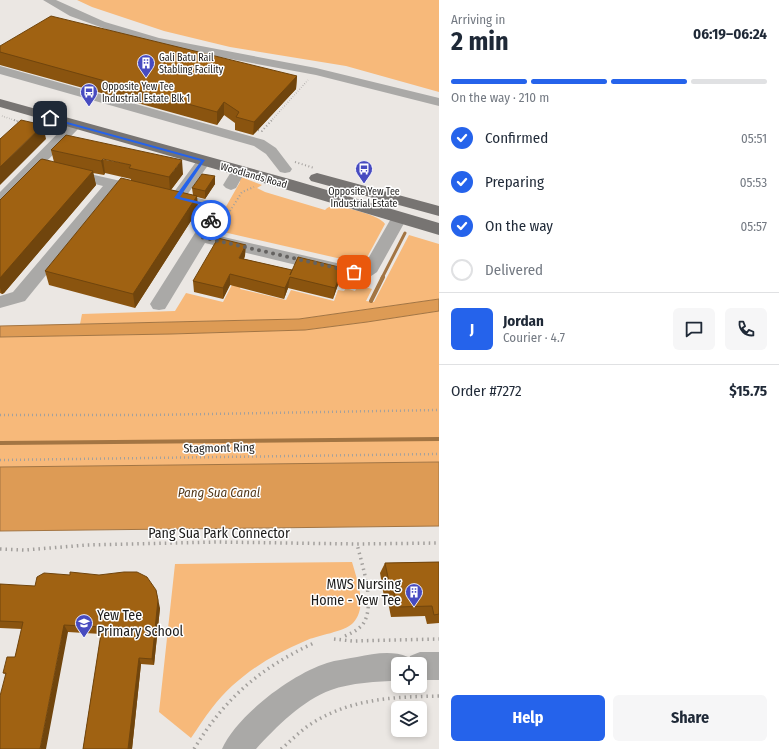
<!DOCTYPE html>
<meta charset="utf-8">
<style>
body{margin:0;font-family:"Fira Sans Condensed",sans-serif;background:#f6f6f7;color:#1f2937;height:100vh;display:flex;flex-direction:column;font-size:15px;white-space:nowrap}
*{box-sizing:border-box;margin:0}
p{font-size:13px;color:#747a83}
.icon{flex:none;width:22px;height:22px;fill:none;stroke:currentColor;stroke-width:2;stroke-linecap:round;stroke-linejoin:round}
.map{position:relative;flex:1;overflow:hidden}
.drawer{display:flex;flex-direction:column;background:#fff;width:340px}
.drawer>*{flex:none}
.fabs{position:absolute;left:391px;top:657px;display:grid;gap:8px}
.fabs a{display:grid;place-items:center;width:36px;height:36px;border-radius:6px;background:#fff;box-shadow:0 2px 6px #0003;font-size:20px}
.pin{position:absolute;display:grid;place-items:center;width:34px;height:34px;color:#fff;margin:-17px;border-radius:8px;box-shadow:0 2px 6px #0006}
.courier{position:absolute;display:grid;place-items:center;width:40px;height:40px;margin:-20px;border:3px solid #2563eb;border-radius:50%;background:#fff;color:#222;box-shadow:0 1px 5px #0007}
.overview em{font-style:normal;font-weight:700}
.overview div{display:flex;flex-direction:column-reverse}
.overview{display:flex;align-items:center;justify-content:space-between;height:68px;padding:0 12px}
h1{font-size:26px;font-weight:700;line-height:30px}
.bar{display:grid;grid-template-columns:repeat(4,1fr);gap:6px 4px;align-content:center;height:48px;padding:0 12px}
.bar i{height:5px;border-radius:3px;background:#e0e1e3}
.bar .on{background:#2563eb}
.bar p{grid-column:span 4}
.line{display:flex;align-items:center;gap:10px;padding:0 12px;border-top:1px solid #e0e1e3}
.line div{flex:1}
.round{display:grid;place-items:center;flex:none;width:42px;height:42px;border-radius:6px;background:#f6f6f7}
ol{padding:0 12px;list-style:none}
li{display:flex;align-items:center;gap:12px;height:44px}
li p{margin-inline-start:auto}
li .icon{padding:4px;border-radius:50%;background:#2563eb;color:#fff;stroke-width:4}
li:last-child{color:#747a83}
li i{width:22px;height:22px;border:2px solid #e0e1e3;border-radius:50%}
.primary-button{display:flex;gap:8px;margin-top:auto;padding:8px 12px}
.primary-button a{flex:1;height:46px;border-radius:6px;background:#2563eb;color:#fff;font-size:16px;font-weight:700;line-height:46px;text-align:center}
.primary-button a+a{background:#f6f6f7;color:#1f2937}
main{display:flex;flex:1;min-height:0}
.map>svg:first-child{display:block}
.green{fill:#f7b97a}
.water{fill:#dd9b55;stroke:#a37543}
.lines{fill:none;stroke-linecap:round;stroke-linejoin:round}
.stream-far1{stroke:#a37543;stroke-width:3}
.stream{stroke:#a37543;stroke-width:4}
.path-far3{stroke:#a3a09d;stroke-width:1.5;stroke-dasharray:0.5 2;stroke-linecap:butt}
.path-far2{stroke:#a3a09d;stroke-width:2;stroke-dasharray:1 2.5;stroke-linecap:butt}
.path-far1{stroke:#a3a09d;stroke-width:2.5;stroke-dasharray:1 3;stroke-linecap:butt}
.path{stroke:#a3a09d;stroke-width:3.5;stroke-dasharray:1.5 4;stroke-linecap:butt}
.minor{fill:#aaa9a7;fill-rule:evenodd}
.major{fill:#777472;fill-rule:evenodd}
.wall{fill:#8a540f}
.shaded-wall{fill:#70450d}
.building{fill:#a06212;stroke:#70450d}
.route{fill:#2563eb}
.done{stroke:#646260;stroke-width:4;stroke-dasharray:0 7.2}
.labels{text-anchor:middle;stroke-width:3;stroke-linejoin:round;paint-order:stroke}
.far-poi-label{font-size:10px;fill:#1c1b1a;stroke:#fff;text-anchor:start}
.far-street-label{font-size:10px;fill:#1c1b1a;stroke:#fff}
.street-label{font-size:12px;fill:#1c1b1a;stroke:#fff}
.water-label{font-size:13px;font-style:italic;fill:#54391b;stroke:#fff}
.near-street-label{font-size:14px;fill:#1c1b1a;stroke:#fff}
.near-poi-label{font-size:14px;fill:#1c1b1a;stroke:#fff;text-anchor:end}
</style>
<main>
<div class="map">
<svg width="439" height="749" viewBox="0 0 439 749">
<rect width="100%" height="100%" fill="#ebe7e3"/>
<path class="green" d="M77 0H439V92L346 66 230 47 164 31 92 7Z
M241 177 262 185 257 188 265 192 325 210C328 207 330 206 334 206 344 207 380 215 385 224L363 265 357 269 359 263 219 231 216 236 211 233 240 182 239 179Z
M409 235 439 244V299L299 319 80 324 82 314 175 311 186 293 223 302 235 279 243 282 240 289 286 300 291 290 334 301 338 290 344 291 346 288 355 291 358 285 372 289 366 301 374 302Z
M439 311V462L0 467V337L171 334 305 330 367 322Z
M352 562C357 580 368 607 353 623 345 632 317 635 305 641 269 656 236 677 212 708 204 718 198 728 191 738L159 712 175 564Z"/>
<path class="water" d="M439 299V311L367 322 305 330 171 334 0 337V326L299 319Z
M439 462V526L0 531V467Z"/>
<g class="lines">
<path class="stream-far1" d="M382 278 405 233"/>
<path class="stream" d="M371 301 383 277
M0 443 439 439"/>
<path class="path-far3" d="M2 116 17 121
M271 121 308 80"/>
<path class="path-far2" d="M14 120 22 123
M258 130 262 131 272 120
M295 162 314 168
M230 211 242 192 254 187"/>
<path class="path-far1" d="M0 415H151L439 410
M0 460 439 454"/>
<path class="path" d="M0 549 25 550 87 545 216 542 357 544 439 543
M345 636C352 633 358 630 363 624 376 605 362 565 357 544
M334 639 352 641 439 639
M194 749C225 698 260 668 314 643
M281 749C292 740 302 729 314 722 354 698 395 697 439 696"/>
<path class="minor" d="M43 0H56L105 22 159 38 316 68 439 98V106L316 75 187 51 125 36 70 16Z
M0 66 264 140 276 148 292 169 290 172 285 173 280 172 266 154 254 146 0 74Z
M74 121 79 122 81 125 79 128 5 204 0 206V192L69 122Z
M204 157 209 158 211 161 187 195 217 203 223 209V214L211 234 354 267H360L365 264 393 215 399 213 405 215 407 218 377 272C369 278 364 279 354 279L205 243 165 309 159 310 153 309 150 304 207 214 205 209C196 207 168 203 163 196L166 193 174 192 199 158Z
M239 166 244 167 246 170 236 188 231 190 226 188 223 185 234 167Z
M68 169 147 187 150 190 147 193 142 195 116 189 25 301 0 308V296L13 292 103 186 63 176 61 173 63 170Z
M420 652H439V680H420V664H398V681C378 681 350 683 331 690 303 700 276 727 256 749H222C236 716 292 674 327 663 336 660 347 659 357 657 374 654 391 650 408 657L409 660 410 656Z"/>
<path class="major" d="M0 99 293 180 439 223V235L281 188 0 107Z
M317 173 439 206V216L311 181 309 178 311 175Z"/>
</g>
<path class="wall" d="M0 46 297 76 296 89 253 135 235 130V123L224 115 217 125 0 65Z
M51 150 183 174 171 190 193 195 192 188 215 176V184L205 199 197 197 198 210 135 308 49 285 45 271 131 181V179L105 173 104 175 93 173 96 185 4 293 2 294 0 293V200L54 162Z
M245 256 244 259 292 270 343 268 340 279 333 299 288 288 284 299 230 285 223 299 194 292 193 281Z
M439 562V623L427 624 425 616 391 617 387 597H384L380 573 385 563Z
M0 584 160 608 154 665 141 664 132 749H83L101 634 68 632 5 674 3 673 15 657 22 629 0 628Z"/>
<path class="shaded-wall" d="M297 76 296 89 253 135 254 122Z
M224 102V115L217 125V112Z
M43 125 46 139 0 185V167Z
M103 159 105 173 104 175 101 161Z
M182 160 183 174 170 191 169 177Z
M93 171 96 185 4 293 2 294 0 288V278Z
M215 176V184L205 199V191Z
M197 196 198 210 135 308 133 294Z
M246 245 245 256 238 269 239 258Z
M343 268 340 279 333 299 335 288Z
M230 274V285L223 299V288Z
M290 277 288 288 284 299 285 288Z
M156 590 160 608 154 665 152 659Z
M64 625 68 632 46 749H40Z
M139 658 141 664 132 749H128Z"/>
<path class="building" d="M51 16 297 76 254 122 236 117 239 112 224 102 217 112 0 52V46Z
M21 120 43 125 0 167V139Z
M66 135 182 160 169 177 129 168 131 165 103 159 101 161 51 150Z
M42 159 93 171 0 278V200L40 160Z
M202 174 215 176 205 191 192 188Z
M121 178 197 196 133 294 45 271Z
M218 238 246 245 239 258 292 270 290 275 298 257 343 268 335 288 290 277 285 288 230 274 223 288 193 281Z
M439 562V614L434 615 432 606 397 607 393 588 390 587 385 563Z
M70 572 99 575 124 572H137L147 577 156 590 158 600 152 659 139 658 128 749H83L102 627 64 625 40 749H0V696L6 673H3L7 657H15L23 622 0 621V584L35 586 37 577 44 573 70 575Z"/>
<path class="route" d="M49 117 205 160 180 197 213 205 218 209 217 214 213 221H209L213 209 210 207 174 198 201 161 49 119Z"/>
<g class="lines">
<path class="done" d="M211 220 201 237 354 272"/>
</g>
<defs>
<g id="building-pin" transform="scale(0.9)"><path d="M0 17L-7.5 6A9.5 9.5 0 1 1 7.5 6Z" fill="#474bc0" stroke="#fff"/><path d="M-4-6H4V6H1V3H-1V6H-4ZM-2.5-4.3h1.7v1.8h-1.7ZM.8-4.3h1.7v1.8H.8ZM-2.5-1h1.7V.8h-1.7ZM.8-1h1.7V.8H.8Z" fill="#fff"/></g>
<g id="bus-pin" transform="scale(0.9)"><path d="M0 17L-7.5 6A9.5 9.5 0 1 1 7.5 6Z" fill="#474bc0" stroke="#fff"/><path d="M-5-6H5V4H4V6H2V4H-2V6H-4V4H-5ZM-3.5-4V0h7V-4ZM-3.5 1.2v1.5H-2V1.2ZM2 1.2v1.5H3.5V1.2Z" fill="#fff"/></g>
<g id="school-pin" transform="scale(0.9)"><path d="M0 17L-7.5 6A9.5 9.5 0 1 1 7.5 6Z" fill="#474bc0" stroke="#fff"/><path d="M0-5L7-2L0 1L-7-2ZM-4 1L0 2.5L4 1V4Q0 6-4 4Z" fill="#fff"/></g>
</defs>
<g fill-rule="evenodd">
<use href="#building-pin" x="146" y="63"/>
<use href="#bus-pin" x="89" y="92"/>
<use href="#bus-pin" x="364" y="169"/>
<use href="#building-pin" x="414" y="592"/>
<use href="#school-pin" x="84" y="623"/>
</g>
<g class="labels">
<g class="far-poi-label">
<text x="159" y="61">Gali Batu Rail<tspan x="159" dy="12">Stabling Facility</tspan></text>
<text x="102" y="90">Opposite Yew Tee<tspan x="102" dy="12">Industrial Estate Blk 1</tspan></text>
<text x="364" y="195" text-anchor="middle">Opposite Yew Tee<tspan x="364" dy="12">Industrial Estate</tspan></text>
</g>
<g class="far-street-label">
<text transform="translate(254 175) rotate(16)" y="4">Woodlands Road</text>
</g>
<g class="street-label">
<text transform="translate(219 448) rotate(-1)" y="4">Stagmont Ring</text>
</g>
<g class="water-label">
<text x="219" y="497">Pang Sua Canal</text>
</g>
<g class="near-street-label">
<text x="219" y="538">Pang Sua Park Connector</text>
</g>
<g class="near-poi-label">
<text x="401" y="589">MWS Nursing<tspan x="401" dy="16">Home - Yew Tee</tspan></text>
<text x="97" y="620" text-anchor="start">Yew Tee<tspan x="97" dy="16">Primary School</tspan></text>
</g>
</g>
</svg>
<div class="fabs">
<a><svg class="icon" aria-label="locate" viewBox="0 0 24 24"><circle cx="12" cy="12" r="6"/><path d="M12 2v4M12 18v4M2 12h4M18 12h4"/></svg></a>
<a><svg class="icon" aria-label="layers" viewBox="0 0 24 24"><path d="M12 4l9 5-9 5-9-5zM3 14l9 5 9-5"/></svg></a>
</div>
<div class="pin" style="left:354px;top:272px;background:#ea580c"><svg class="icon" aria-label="bag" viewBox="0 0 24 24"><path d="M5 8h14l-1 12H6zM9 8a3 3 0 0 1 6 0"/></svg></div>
<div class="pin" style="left:50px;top:118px;background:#1f2937"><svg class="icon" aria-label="home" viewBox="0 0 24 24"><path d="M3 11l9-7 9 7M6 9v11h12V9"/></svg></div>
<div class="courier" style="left:211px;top:220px"><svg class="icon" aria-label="bike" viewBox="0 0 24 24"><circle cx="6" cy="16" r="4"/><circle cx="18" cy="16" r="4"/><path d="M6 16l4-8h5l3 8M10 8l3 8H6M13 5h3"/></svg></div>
</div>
<section class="drawer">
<div class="overview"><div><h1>2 min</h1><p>Arriving in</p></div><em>06:19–06:24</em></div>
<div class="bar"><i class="on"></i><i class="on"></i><i class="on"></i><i></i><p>On the way · 210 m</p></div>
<ol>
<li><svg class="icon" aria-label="check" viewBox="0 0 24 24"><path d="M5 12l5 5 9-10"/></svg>Confirmed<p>05:51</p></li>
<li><svg class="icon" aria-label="check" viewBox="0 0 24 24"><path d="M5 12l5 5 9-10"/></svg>Preparing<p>05:53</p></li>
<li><svg class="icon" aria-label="check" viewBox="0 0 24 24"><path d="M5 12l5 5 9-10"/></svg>On the way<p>05:57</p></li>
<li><i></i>Delivered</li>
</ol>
<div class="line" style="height:72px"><b class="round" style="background:#2563eb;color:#fff">J</b><div><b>Jordan</b><p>Courier · 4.7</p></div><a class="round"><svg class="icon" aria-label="chat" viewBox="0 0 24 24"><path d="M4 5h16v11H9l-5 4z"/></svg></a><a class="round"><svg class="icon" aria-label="phone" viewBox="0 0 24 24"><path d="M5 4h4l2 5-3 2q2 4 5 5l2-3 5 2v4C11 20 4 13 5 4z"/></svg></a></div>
<div class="line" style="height:52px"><div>Order #7272</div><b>$15.75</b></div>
<div class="primary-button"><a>Help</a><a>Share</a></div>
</section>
</main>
